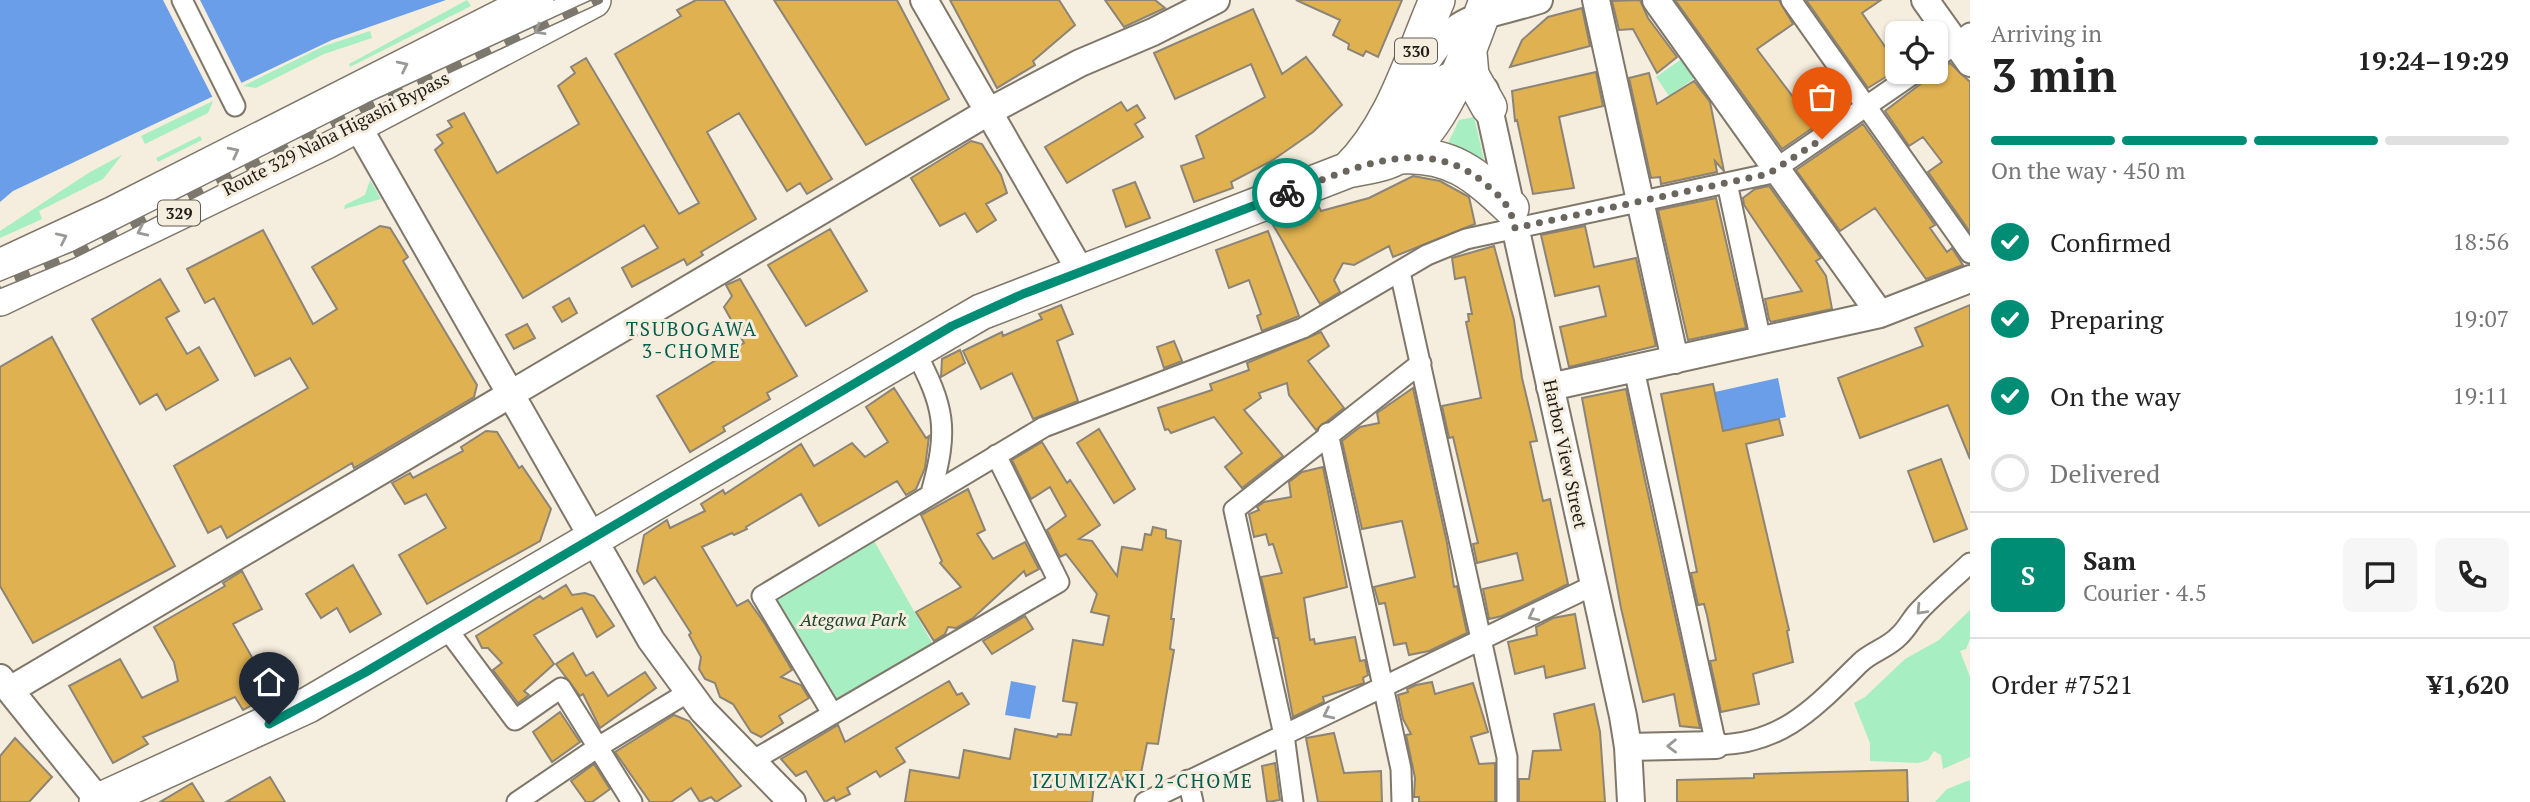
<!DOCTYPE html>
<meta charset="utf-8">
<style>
body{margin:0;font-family:"PT Serif",serif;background:#f6f6f6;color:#222;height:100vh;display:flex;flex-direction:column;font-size:26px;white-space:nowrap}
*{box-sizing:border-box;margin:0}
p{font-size:23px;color:#767676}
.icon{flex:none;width:38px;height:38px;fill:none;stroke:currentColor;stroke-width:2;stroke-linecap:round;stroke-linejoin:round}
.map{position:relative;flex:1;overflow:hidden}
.side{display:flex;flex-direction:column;background:#fff;width:560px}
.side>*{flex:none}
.tools{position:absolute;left:1885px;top:21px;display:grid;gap:14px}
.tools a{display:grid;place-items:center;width:63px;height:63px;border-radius:10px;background:#fff;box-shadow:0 2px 5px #0004;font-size:35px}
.pin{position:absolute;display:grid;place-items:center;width:60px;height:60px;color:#fff;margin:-72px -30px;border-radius:50% 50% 50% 0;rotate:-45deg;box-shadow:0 0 7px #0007}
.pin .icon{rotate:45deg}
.courier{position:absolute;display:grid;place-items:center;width:70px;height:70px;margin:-35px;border:5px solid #008d76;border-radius:50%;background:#fff;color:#222;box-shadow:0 2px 9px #0007}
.head em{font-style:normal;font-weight:800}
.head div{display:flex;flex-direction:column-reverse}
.head{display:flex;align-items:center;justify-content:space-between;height:119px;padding:0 21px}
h1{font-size:46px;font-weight:800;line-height:52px}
.bar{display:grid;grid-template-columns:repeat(4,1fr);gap:10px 7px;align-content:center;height:84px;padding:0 21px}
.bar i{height:9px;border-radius:5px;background:#e0e0e0}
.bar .active{background:#008d76}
.bar p{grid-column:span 4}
.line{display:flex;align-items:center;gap:18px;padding:0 21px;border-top:2px solid #e0e0e0}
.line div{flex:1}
.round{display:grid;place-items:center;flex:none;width:74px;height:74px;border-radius:10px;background:#f6f6f6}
ol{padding:0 21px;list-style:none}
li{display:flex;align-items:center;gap:21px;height:77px}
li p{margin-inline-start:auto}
li .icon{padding:7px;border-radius:50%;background:#008d76;color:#fff;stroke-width:4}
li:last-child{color:#767676}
li i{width:38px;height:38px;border:4px solid #e0e0e0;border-radius:50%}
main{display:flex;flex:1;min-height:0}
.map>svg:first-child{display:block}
.green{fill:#a7eec2}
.water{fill:#6a9ee9}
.pier{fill:#f5eddd}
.building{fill:#dfb151;stroke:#8c8476;stroke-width:2}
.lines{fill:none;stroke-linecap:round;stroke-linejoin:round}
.street-casing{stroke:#7f7769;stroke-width:23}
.secondary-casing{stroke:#7f7769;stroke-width:30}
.highway-casing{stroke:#7f7769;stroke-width:38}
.street{stroke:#fff;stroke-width:19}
.secondary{stroke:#fff;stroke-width:26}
.highway{stroke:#fff;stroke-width:35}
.rail-casing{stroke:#7d786e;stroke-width:8}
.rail{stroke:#f5eddd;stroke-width:5;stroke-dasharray:16;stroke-linecap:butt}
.oneway{stroke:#9b9997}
.done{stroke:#6b665d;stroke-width:7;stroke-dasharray:0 12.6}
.route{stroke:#008d76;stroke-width:9}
.labels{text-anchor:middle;stroke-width:6;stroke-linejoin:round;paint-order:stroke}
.shield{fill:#f5eddd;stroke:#605b53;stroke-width:2}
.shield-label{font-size:16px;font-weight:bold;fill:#201d18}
.street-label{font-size:18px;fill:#201d18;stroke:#f5eddd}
.park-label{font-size:18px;font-style:italic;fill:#1e4730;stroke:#f5eddd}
.neighbourhood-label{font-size:19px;letter-spacing:2px;fill:#005d4d;stroke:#f5eddd}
</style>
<main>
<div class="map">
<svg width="1970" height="802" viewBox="0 0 1970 802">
<rect width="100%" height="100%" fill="#f5eddd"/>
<path class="green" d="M467 0 471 6 350 67 349 64Z
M370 31 372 38 324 54 256 88 243 86 324 46Z
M1683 58 1696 77 1669 96 1656 77Z
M213 101 208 113 145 144 141 136Z
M1474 117 1488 177 1444 152 1459 120Z
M200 136 202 140 158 162 156 158Z
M122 155 103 179 39 211 42 219 0 238V231L90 172Z
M370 180 381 199 344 209 345 205 365 195Z
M873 539 935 648 837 700 807 654 775 596Z
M1970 610V639L1966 649 1960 651 1970 677V757L1943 769 1941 755 1934 751 1928 760 1918 763 1870 761V743L1854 703 1865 697 1905 659 1939 640Z
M1970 780V802H1935L1947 789Z"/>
<path class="water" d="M0 0H446L332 40 13 191 0 202Z
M1778 378 1786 417 1723 431 1715 392Z
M1011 681 1036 686 1030 719 1005 715Z"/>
<path class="pier" d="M163 0H200L243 86 214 100Z"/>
<path class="building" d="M696 0H724L832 179 807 194 800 183 787 191 739 113 707 132 756 219 701 252 703 255 687 265 684 259 632 287 622 268 658 248 644 225 523 298 435 150 443 143 437 135 452 127 448 121 464 113 497 173 579 124 558 86 575 73 571 67 586 58 679 214 699 203 615 54 681 16 677 10Z
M774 0H897L949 99 866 145Z
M950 0H1059L1075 25 1033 61 1035 65 997 88Z
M1105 0H1155L1165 8 1124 27Z
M1296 0H1402L1378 57 1366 51 1363 56 1348 49 1349 44 1333 35 1340 20Z
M1640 0 1648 18 1677 57 1657 73 1633 29 1619 30 1612 1Z
M1675 0H1779L1793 24 1757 49 1759 52 1803 110 1836 85 1849 103 1782 149Z
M1806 0H1881L1862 13 1897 64V70L1868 88Z
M1582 8 1590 46 1510 67 1522 40 1548 17Z
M1253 9 1282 74 1306 57 1342 105 1313 132 1273 160 1231 182 1233 188 1194 202 1181 166 1204 158 1196 136 1265 97 1251 64 1175 99 1154 53Z
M1950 63 1970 82V232L1928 172 1942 162 1923 137 1909 146 1885 111 1923 82 1928 72H1936Z
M1596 72 1603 106 1559 117 1574 188 1533 194 1517 120 1515 121 1512 91Z
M1649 73 1657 104 1694 81 1710 102 1724 171 1715 161 1717 172 1661 184 1660 177 1651 178 1629 78Z
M1121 102 1127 111 1137 105 1145 118 1135 124 1143 137 1067 183 1045 147Z
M1863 124 1935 225 1930 228 1947 252 1952 248 1963 265 1926 279 1875 208 1840 231 1796 170Z
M971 141 982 144 1001 175 1007 193 986 204 996 220 977 232 965 213 940 226 911 178Z
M1413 176 1440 181 1469 197 1475 224 1393 257 1389 246 1354 265 1343 263 1334 280 1340 292 1320 304 1273 225 1319 207 1321 211 1369 198Z
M1135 182 1150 218 1126 227 1113 190Z
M1769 186 1821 258 1816 261 1826 276 1832 309 1771 322 1769 319 1765 299 1802 291 1744 205 1743 198 1755 189Z
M1716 198 1746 328 1688 340 1658 210Z
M380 226 390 228 408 257 403 261 477 385 474 397 354 468 352 463 227 538 221 526 208 533 174 466 308 388 290 358 255 376 214 298 205 303 187 269 263 230 313 324 337 309 312 267Z
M1585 226 1594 267 1636 258 1656 346 1569 367 1560 327 1606 316 1599 286 1555 296 1541 235Z
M830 229 867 291 806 326 768 265Z
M1268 231 1299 316 1262 331 1257 316 1261 314 1249 280 1229 288 1216 250Z
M1494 246 1514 320 1522 378 1537 441 1530 442 1543 501 1550 499 1568 584 1502 616 1489 619 1483 589 1523 580 1517 553 1477 563 1473 544 1478 543 1453 437 1449 438 1442 406 1481 398 1466 322 1469 321 1468 314H1472L1465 277 1455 279 1452 258Z
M160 279 179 311 166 318 187 354 199 347 218 380 166 410 157 394 140 404 92 319Z
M740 279 797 376 767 393 770 399 723 427 725 431 690 452 657 396 744 343 724 307 732 296 726 285Z
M569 298 577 313 562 322 553 307Z
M1061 305 1073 334 1057 341 1078 401 1033 419 1012 373 981 389 963 351 1002 332 1003 336 1042 319 1039 314Z
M1970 305V459L1948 405 1860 438 1838 378 1923 346 1915 328Z
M527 324 535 338 514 349 506 335Z
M1321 332 1329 346 1308 361 1344 408 1316 430 1289 395 1287 383 1259 393 1261 398 1244 410 1283 456 1242 488 1225 467 1242 453 1214 417 1171 433 1168 429 1165 430 1158 408 1212 390 1210 384 1249 370 1247 363Z
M52 337 175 566 33 643 0 586V367Z
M1174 341 1182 361 1164 368 1157 347Z
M960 350 965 363 941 377 942 359Z
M1713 384 1723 431 1779 419 1783 435 1746 444 1789 630 1787 631 1793 662 1753 674 1759 704 1721 712 1710 661 1716 660 1707 615 1704 604 1698 605 1691 573 1697 572 1661 394Z
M894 388 926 438 929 436 925 468 916 489 906 495 897 481 819 526 801 494 746 527 747 529 734 535 732 533 702 547 737 606 748 600 765 624 792 670 781 677 801 685 809 698 779 716 783 723 761 737 751 732 733 704 720 697 715 683 705 679 699 669 701 657 689 635 691 633 655 577 644 584 637 571 644 535 667 520 670 528 705 511 701 504 723 490 725 494 801 444 814 466 852 443 865 457 888 442 866 407Z
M1413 388 1447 543 1454 587 1457 586 1467 633 1429 651 1409 655 1406 643 1394 645 1385 603 1379 604 1374 587 1415 577 1402 521 1362 529 1342 441 1360 427 1379 423 1377 413Z
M1626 389 1645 480 1700 728 1680 726 1674 694 1643 702 1621 608 1582 398Z
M1099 429 1135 489 1114 503 1077 443Z
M486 431 497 432 519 468 522 466 551 509 540 541 427 604 399 555 446 528 426 494 405 504 392 483 410 473 413 478 463 451 461 447Z
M1042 442 1067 483 1070 480 1100 525 1079 539 1092 541 1117 576 1122 547 1142 550 1145 534 1151 535 1153 527 1166 530V538L1181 541 1171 619H1174L1170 649 1174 650 1158 744 1147 743 1141 773 1125 771 1123 780 1095 777 1092 802H905L910 770 959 778 964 750 1010 759 1015 729 1057 737 1058 734 1071 735 1077 703 1063 701 1073 640 1103 645 1109 616 1091 612 1097 594 1066 554 1060 557 1047 530 1066 516 1050 487 1031 499 1012 460Z
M1941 459 1967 529 1934 542 1908 471Z
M1323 467 1347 587 1304 598 1310 640 1314 639 1315 644 1355 637 1360 661 1365 660 1368 675 1363 678 1364 683 1323 697 1324 702 1293 717 1278 638H1275L1261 577 1282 573 1273 544 1269 545 1266 534 1254 537 1249 514 1259 510 1257 507 1264 502 1291 497 1289 482 1302 472Z
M968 489 985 530 977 534 993 559 1025 542 1039 569 1026 576 1024 571 973 618 956 628 948 627 945 634 934 641 916 612 961 587 940 563 942 561 921 515Z
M353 565 381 614 350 632 337 608 321 618 306 594Z
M242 571 262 609 233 624 273 694 243 710 235 697 143 737 148 744 113 763 69 686 120 659 142 698 178 681 174 662 154 627 225 586 223 583Z
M566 585 572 595 585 593 594 596 614 626 597 637 582 608 534 635 554 664 524 691 529 695 518 703 493 670 502 663 488 648H482L476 636 540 596 543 599Z
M1575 614 1585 668 1546 678 1544 666 1515 674 1508 642 1537 635 1536 627 1553 618Z
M1025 616 1033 629 992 654 983 641Z
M573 653 586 676 593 672 608 696 645 672 656 688 600 728 583 694 580 696 556 664Z
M949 681 957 695 962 693 969 704 896 748 905 762 880 777 876 771 847 788 850 794 836 801 834 797 825 802 806 771 796 776 781 759 838 725 845 742Z
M1432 682 1435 694 1473 683 1488 732 1471 737 1479 764 1495 763V802H1419V797H1414L1415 778 1406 735 1411 734 1403 719 1398 695 1408 692 1407 689 1416 685Z
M1594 704 1600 732 1605 802H1519V779H1529L1533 751 1561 750 1554 714Z
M560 712 580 742 552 762 533 732Z
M674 715 689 721 741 786 716 802 711 797 700 802 691 788 671 802H650L615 752Z
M1334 733 1344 773 1381 771 1382 802H1318L1306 738Z
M15 738 52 777 29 802H0V756Z
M1275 763 1280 800 1267 802 1262 766Z
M594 764 610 789 592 802H586L571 781Z
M1907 770 1908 802H1677V780L1754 778V774Z
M270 777 285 802H226Z
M192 783 204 802H160Z"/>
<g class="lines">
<g class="street-casing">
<path id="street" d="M182 0 235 106
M1791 0 1970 253
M1936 58 1970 33
M1727 183 1761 341
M1400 272 1507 757V802
M914 349C945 408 949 428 931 493
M1634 369 1716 745C1783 744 1815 707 1860 663 1871 652 1888 648 1899 636 1907 629 1912 618 1919 611 1935 594 1953 579 1970 563
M1328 433 1401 769 1402 802
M444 625 515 720 561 688 632 802
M832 713 762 596 1044 427 1303 328 1427 255 1466 239 1768 174 1916 72
M752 761 1059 582 996 455
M1188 780 1193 802
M517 802 598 747 687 693
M1145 802 1594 585
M1293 802 1284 735 1234 510 1421 363"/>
</g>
<g class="secondary-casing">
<path id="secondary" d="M924 0 1081 272
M1596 0 1675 360
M1656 0 1880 314
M1925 0 1970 63
M1419 75C1453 12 1479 19 1539 0
M1485 90 1623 716 1628 747 1631 802
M357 125 651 640 703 711 792 802
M1372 152C1410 136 1413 86 1453 75
M1550 387 1880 314 1970 279
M0 678 99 801
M10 690 988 112 1080 63 1153 32 1216 0
M1628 747 1716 745"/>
</g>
<g class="highway-casing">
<path id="highway" d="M1468 42 1471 75 1489 107
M1399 156C1451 153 1475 174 1511 208
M1348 170C1394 125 1412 58 1437 0
M0 267 114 214 536 0
M0 298 324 142 593 0
M97 802 308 705 981 312 1348 170C1365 166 1385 165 1400 155 1444 128 1470 47 1487 0"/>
</g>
<use href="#street" class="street"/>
<use href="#secondary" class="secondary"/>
<use href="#highway" class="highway"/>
<g class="rail-casing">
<path id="rail" d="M0 285 73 255 369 106 599 0"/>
</g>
<use href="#rail" class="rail"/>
</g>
<defs><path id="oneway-chevron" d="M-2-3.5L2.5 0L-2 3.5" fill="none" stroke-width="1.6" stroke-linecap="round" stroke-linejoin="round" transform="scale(1.75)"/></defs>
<g class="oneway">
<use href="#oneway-chevron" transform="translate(539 30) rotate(151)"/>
<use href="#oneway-chevron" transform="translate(403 66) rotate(-26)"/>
<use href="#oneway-chevron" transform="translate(234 152) rotate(-27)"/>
<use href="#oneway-chevron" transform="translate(142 231) rotate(155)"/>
<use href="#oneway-chevron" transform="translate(62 238) rotate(-25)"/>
<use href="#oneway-chevron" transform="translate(1921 610) rotate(133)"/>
<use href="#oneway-chevron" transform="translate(1533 616) rotate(153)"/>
<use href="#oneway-chevron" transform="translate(1328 714) rotate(154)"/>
<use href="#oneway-chevron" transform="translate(1672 746) rotate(179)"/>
</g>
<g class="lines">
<path class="done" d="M1287 193C1351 170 1422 133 1482 181 1501 197 1510 204 1515 228L1768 174 1822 139"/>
<path class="route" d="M269 724 364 673 952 326 1023 294 1287 193"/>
</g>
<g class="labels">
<g class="shield">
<rect x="1395" y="38.5" width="42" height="25" rx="5"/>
<rect x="158" y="200.5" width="42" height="25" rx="5"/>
</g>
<g class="shield-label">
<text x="1416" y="57">330</text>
<text x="179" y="219">329</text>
</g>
<g class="street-label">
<text transform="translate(336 134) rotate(-27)" y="6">Route 329 Naha Higashi Bypass</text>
<text transform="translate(1565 454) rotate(78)" y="6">Harbor View Street</text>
</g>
<g class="park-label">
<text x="853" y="626">Ategawa Park</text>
</g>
<g class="neighbourhood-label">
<text x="692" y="336">TSUBOGAWA<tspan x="692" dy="22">3-CHOME</tspan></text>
<text x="1143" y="788">IZUMIZAKI 2-CHOME</text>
</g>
</g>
</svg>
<div class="tools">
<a><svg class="icon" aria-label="locate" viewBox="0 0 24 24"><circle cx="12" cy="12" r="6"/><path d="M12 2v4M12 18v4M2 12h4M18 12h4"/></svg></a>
</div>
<div class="pin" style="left:1822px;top:139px;background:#ea580c"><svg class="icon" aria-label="bag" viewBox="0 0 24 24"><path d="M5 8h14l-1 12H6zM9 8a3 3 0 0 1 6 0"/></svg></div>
<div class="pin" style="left:269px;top:724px;background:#1f2937"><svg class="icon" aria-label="home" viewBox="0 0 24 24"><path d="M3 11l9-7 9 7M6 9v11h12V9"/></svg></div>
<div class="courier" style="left:1287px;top:193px"><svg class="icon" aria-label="bike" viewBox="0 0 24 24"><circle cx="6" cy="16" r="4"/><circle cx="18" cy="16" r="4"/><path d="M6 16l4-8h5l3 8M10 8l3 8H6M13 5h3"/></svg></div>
</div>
<section class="side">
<div class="head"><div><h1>3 min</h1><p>Arriving in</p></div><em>19:24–19:29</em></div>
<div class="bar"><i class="active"></i><i class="active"></i><i class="active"></i><i></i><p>On the way · 450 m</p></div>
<ol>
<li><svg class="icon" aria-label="check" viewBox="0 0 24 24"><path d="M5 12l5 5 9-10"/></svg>Confirmed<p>18:56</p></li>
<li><svg class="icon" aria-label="check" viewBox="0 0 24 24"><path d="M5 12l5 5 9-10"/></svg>Preparing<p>19:07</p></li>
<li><svg class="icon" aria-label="check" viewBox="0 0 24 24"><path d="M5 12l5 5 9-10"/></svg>On the way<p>19:11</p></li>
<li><i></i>Delivered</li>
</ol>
<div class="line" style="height:126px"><b class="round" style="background:#008d76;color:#fff">S</b><div><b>Sam</b><p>Courier · 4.5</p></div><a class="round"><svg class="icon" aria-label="chat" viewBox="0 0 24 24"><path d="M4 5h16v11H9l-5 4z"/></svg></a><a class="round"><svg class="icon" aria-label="phone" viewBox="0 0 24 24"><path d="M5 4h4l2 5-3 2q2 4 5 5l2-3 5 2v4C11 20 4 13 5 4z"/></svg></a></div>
<div class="line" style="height:91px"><div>Order #7521</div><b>¥1,620</b></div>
</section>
</main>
